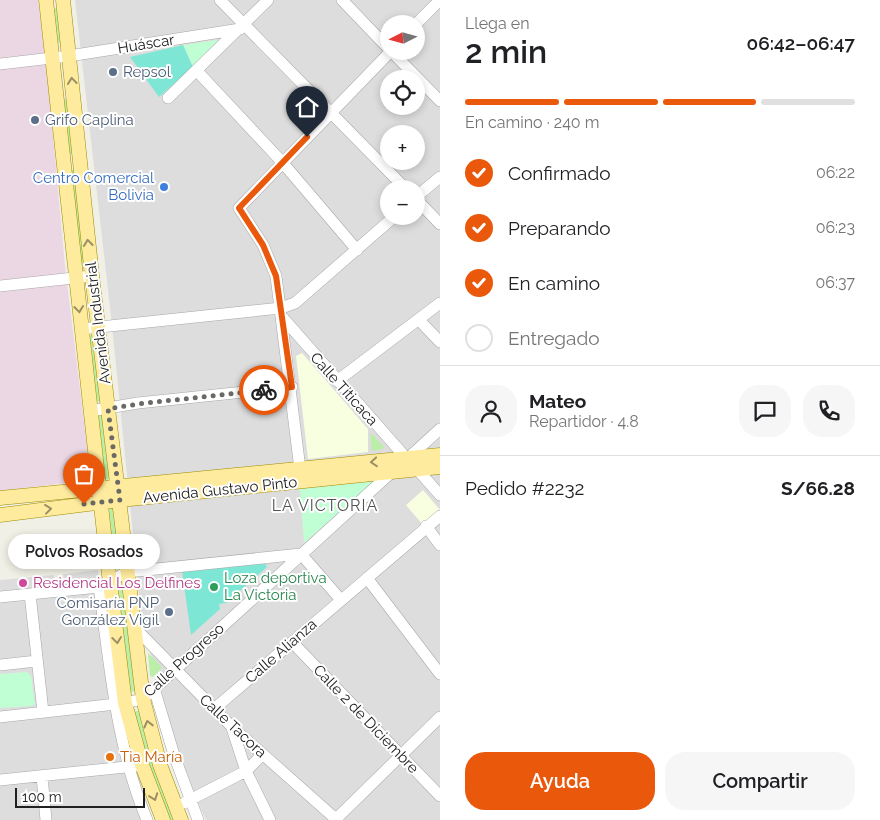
<!DOCTYPE html>
<html lang="es">
<meta charset="utf-8">
<style>
body{margin:0;font-family:Raleway,sans-serif;background:#f6f6f6;color:#202124;height:100vh;display:flex;flex-direction:column;font-size:19px;white-space:nowrap}
*{box-sizing:border-box;margin:0}
p{font-size:16px;color:#757577}
.icon{flex:none;width:28px;height:28px;fill:none;stroke:currentColor;stroke-width:2;stroke-linecap:round;stroke-linejoin:round}
.map{position:relative;flex:1;overflow:hidden}
.side{display:flex;flex-direction:column;background:#fff;width:440px}
.side>*{flex:none}
.needle{width:32px;rotate:264deg}
.buttons{position:absolute;left:380px;top:15px;display:grid;gap:10px}
.buttons a{display:grid;place-items:center;width:45px;height:45px;border-radius:50%;background:#fff;box-shadow:0 2px 8px #0003;font-size:25px}
.scale{position:absolute;left:15px;bottom:12px;width:130px;box-sizing:border-box;padding-left:5px;border:2px solid #202020;border-top:0;font-size:14px;line-height:18px;white-space:nowrap;color:#202020;-webkit-text-stroke:4px #fff;paint-order:stroke}
.pin{position:absolute;display:grid;place-items:center;width:42px;height:42px;color:#fff;margin:-51px -21px;border-radius:50% 50% 50% 0;rotate:-45deg;box-shadow:0 0 5px #0007}
.pin .icon{rotate:45deg}
.courier{position:absolute;display:grid;place-items:center;width:50px;height:50px;margin:-25px;border:4px solid #ea580c;border-radius:50%;background:#fff;color:#222;box-shadow:0 1px 6px #0007}
.bubble{position:absolute;height:35px;border-radius:18px;background:#fff;box-shadow:0 2px 8px #0003;font-size:16px;font-weight:600;line-height:35px;text-align:center}
.summary em{font-style:normal;font-weight:600}
.summary div{display:flex;flex-direction:column-reverse}
.summary{display:flex;align-items:center;justify-content:space-between;height:85px;padding:0 25px}
h1{font-size:32px;font-weight:600;line-height:38px}
.bar{display:grid;grid-template-columns:repeat(4,1fr);gap:8px 5px;align-content:center;height:60px;padding:0 25px}
.bar i{height:6px;border-radius:4px;background:#e0e0e0}
.bar .on{background:#ea580c}
.bar p{grid-column:span 4}
.line{display:flex;align-items:center;gap:12px;padding:0 25px;border-top:1px solid #e0e0e0}
.line div{flex:1}
.round{display:grid;place-items:center;flex:none;width:52px;height:52px;border-radius:20px;background:#f6f6f6}
ol{padding:0 25px;list-style:none}
li{display:flex;align-items:center;gap:15px;height:55px}
li p{margin-inline-start:auto}
li .icon{padding:5px;border-radius:50%;background:#ea580c;color:#fff;stroke-width:4}
li:last-child{color:#757577}
li i{width:28px;height:28px;border:2px solid #e0e0e0;border-radius:50%}
.button{display:flex;gap:10px;margin-top:auto;padding:10px 25px}
.button a{flex:1;height:58px;border-radius:20px;background:#ea580c;color:#fff;font-size:20px;font-weight:600;line-height:58px;text-align:center}
.button a+a{background:#f6f6f6;color:#202124}
main{display:flex;flex:1;min-height:0}
.map>svg:first-child{display:block}
.residential{fill:#dedddd;fill-rule:evenodd}
.industrial{fill:#ebd7e3}
.education{fill:#f8ffe1}
.grass{fill:#bbefa8}
.park{fill:#c0fed3}
.pitch{fill:#7ee6d5}
.lines{fill:none;stroke-linecap:round;stroke-linejoin:round}
.minor-casing{stroke:#a7a7a7;stroke-width:12}
.major-casing{stroke:#9c8c00;stroke-width:15}
.minor{stroke:#fff;stroke-width:11}
.major{stroke:#ffeb9d;stroke-width:14}
.oneway{stroke:#9b9065}
.done{stroke:#696965;stroke-width:5;stroke-dasharray:0 9}
.route{stroke:#ea580c;stroke-width:6}
.service-dot{fill:#5c6f8a;stroke:#fff;stroke-width:2}
.shop-dot{fill:#3f7fe0;stroke:#fff;stroke-width:2}
.hotel-dot{fill:#d1479c;stroke:#fff;stroke-width:2}
.leisure-dot{fill:#2e9e5b;stroke:#fff;stroke-width:2}
.food-dot{fill:#e8710a;stroke:#fff;stroke-width:2}
.labels{text-anchor:middle;stroke-width:4;stroke-linejoin:round;paint-order:stroke}
.street-label{font-size:15px;fill:#202020;stroke:#fff}
.service-label{font-size:15px;fill:#4e5e75;stroke:#fff;text-anchor:start}
.shop-label{font-size:15px;fill:#366cbe;stroke:#fff;text-anchor:end}
.leisure-label{font-size:15px;fill:#27864d;stroke:#fff;text-anchor:start}
.hotel-label{font-size:15px;fill:#b23c85;stroke:#fff;text-anchor:start}
.food-label{font-size:15px;fill:#c56008;stroke:#fff;text-anchor:start}
.neighbourhood-label{font-size:16px;letter-spacing:1px;fill:#535353;stroke:#fff}
</style>
<main>
<div class="map">
<svg width="440" height="820" viewBox="0 0 440 820">
<rect width="100%" height="100%" fill="#f1f0e6"/>
<path class="residential" d="M75 0H440V820H206L185 776 142 624 111 316ZM389 24H416V51H389ZM389 79H416V106H389ZM389 134H416V161H389ZM389 189H416V216H389Z
M98 570 118 716 153 820H0V580L54 575 55 588 65 587 63 574Z"/>
<path class="industrial" d="M0 0H38L47 70 65 266 91 480 0 491Z"/>
<path class="education" d="M302 353 368 429V452L308 459 296 356Z
M423 490 440 510 422 524 406 505Z"/>
<path class="grass" d="M57 8 63 41 60 43H57L53 9Z
M63 99H67L75 152 69 155Z
M75 169 84 266H81L71 170Z
M89 335H93L103 400 100 402 94 400Z
M98 415H102L112 477 107 480 103 477 96 418Z
M372 434 384 447 383 449 372 451 370 435Z
M109 507H114L123 567 117 570 113 568 106 509Z
M124 589 136 690 130 693 118 591Z
M148 653 162 667 153 677 150 676Z
M139 710 179 820H169L151 775 134 712Z"/>
<path class="park" d="M218 40 219 43 193 67 183 45Z
M374 481 304 543 300 489Z
M27 672 31 676 35 704 32 706 0 708V674Z"/>
<path class="pitch" d="M183 45 193 67 159 97 130 57Z
M264 561 267 567 226 603 219 604 220 609 191 635 182 571Z"/>
<g class="lines">
<g class="minor-casing">
<path id="minor" d="M220 0 406 189
M342 0 389 49
M416 24 440 0
M391 51 440 101
M0 64 69 56 240 29
M197 71 282 162 357 250
M168 98 268 0
M416 197 440 177
M416 199 440 224
M0 286 92 276
M283 318 407 459
M419 320 440 342
M81 329 281 308 295 303 395 216
M337 381 440 303
M90 411 138 403 292 387
M406 460 440 429
M417 469 440 495
M301 477 276 276 263 245 239 208 391 51
M426 526 440 545
M367 578 440 674
M99 587C110 666 116 746 147 820
M30 594 43 712
M0 597 99 587 127 572 301 554 341 600
M134 627 231 726 337 820
M292 642 440 796
M0 665 37 661
M154 688 174 755 198 820
M214 709 440 516
M0 717 125 703 143 699 394 470
M232 728 246 771 270 820
M42 776 46 820
M0 780 135 766
M184 803 246 771 263 754
M335 820 440 717"/>
</g>
<g class="major-casing">
<path id="major" d="M46 0 105 542 125 703 142 765 163 820
M63 0 92 276 143 699 160 765 181 820
M0 498 440 455
M0 515 120 500 440 467"/>
</g>
<use href="#minor" class="minor"/>
<use href="#major" class="major"/>
</g>
<defs><path id="oneway-chevron" d="M-2-3.5L2.5 0L-2 3.5" fill="none" stroke-width="1.6" stroke-linecap="round" stroke-linejoin="round" transform="scale(1.25)"/></defs>
<g class="oneway">
<use href="#oneway-chevron" transform="translate(72 81) rotate(-96)"/>
<use href="#oneway-chevron" transform="translate(88 243) rotate(-96)"/>
<use href="#oneway-chevron" transform="translate(79 309) rotate(84)"/>
<use href="#oneway-chevron" transform="translate(374 462) rotate(175)"/>
<use href="#oneway-chevron" transform="translate(48 509) rotate(-7)"/>
<use href="#oneway-chevron" transform="translate(117 640) rotate(83)"/>
<use href="#oneway-chevron" transform="translate(148 724) rotate(-104)"/>
<use href="#oneway-chevron" transform="translate(154 797) rotate(70)"/>
</g>
<g class="lines">
<path class="done" d="M84 504 120 500 108 409 138 404 264 390"/>
<path class="route" d="M264 390 292 387 276 276 263 245 239 208 307 137"/>
</g>
<g class="service-dot">
<circle cx="113" cy="72" r="5"/>
<circle cx="35" cy="120" r="5"/>
<circle cx="169" cy="612" r="5"/>
</g>
<circle class="shop-dot" cx="164" cy="187" r="5"/>
<circle class="hotel-dot" cx="23" cy="583" r="5"/>
<circle class="leisure-dot" cx="214" cy="587" r="5"/>
<circle class="food-dot" cx="110" cy="757" r="5"/>
<g class="labels">
<g class="street-label">
<text transform="translate(146 44) rotate(-9)" y="5">Huáscar</text>
<text transform="translate(98 323) rotate(-97)" y="5">Avenida Industrial</text>
<text transform="translate(344 389) rotate(48)" y="5">Calle Titicaca</text>
<text transform="translate(220 490) rotate(-6)" y="5">Avenida Gustavo Pinto</text>
<text transform="translate(281 651) rotate(-41)" y="5">Calle Alianza</text>
<text transform="translate(184 660) rotate(-42)" y="5">Calle Progreso</text>
<text transform="translate(366 719) rotate(46)" y="5">Calle 2 de Diciembre</text>
<text transform="translate(233 726) rotate(43)" y="5">Calle Tacora</text>
</g>
<g class="service-label">
<text x="123" y="77">Repsol</text>
<text x="45" y="125">Grifo Caplina</text>
<text x="159" y="608" text-anchor="end">Comisaría PNP<tspan x="159" dy="17">González Vigil</tspan></text>
</g>
<g class="shop-label">
<text x="154" y="183">Centro Comercial<tspan x="154" dy="17">Bolivia</tspan></text>
</g>
<g class="leisure-label">
<text x="224" y="583">Loza deportiva<tspan x="224" dy="17">La Victoria</tspan></text>
</g>
<g class="hotel-label">
<text x="33" y="588">Residencial Los Delfines</text>
</g>
<g class="food-label">
<text x="120" y="762">Tia María</text>
</g>
<g class="neighbourhood-label">
<text x="325" y="511">LA VICTORIA</text>
</g>
</g>
</svg>
<div class="buttons">
<a><svg class="needle" viewBox="-14 -14 28 28"><path d="M0-13l5 13h-10z" fill="#e53935"/><path d="M0 13l5-13h-10z" fill="#757577"/></svg></a>
<a><svg class="icon" aria-label="locate" viewBox="0 0 24 24"><circle cx="12" cy="12" r="6"/><path d="M12 2v4M12 18v4M2 12h4M18 12h4"/></svg></a>
<a>+</a>
<a>−</a>
</div>
<div class="scale">100 m</div>
<div class="pin" style="left:84px;top:504px;background:#ea580c"><svg class="icon" aria-label="bag" viewBox="0 0 24 24"><path d="M5 8h14l-1 12H6zM9 8a3 3 0 0 1 6 0"/></svg></div>
<div class="pin" style="left:307px;top:137px;background:#1f2937"><svg class="icon" aria-label="home" viewBox="0 0 24 24"><path d="M3 11l9-7 9 7M6 9v11h12V9"/></svg></div>
<div class="courier" style="left:264px;top:390px"><svg class="icon" aria-label="bike" viewBox="0 0 24 24"><circle cx="6" cy="16" r="4"/><circle cx="18" cy="16" r="4"/><path d="M6 16l4-8h5l3 8M10 8l3 8H6M13 5h3"/></svg></div>
<div class="bubble" style="left:8px;top:534px;width:152px">Polvos Rosados</div>
</div>
<section class="side">
<div class="summary"><div><h1>2 min</h1><p>Llega en</p></div><em>06:42–06:47</em></div>
<div class="bar"><i class="on"></i><i class="on"></i><i class="on"></i><i></i><p>En camino · 240 m</p></div>
<ol>
<li><svg class="icon" aria-label="check" viewBox="0 0 24 24"><path d="M5 12l5 5 9-10"/></svg>Confirmado<p>06:22</p></li>
<li><svg class="icon" aria-label="check" viewBox="0 0 24 24"><path d="M5 12l5 5 9-10"/></svg>Preparando<p>06:23</p></li>
<li><svg class="icon" aria-label="check" viewBox="0 0 24 24"><path d="M5 12l5 5 9-10"/></svg>En camino<p>06:37</p></li>
<li><i></i>Entregado</li>
</ol>
<div class="line" style="height:90px"><a class="round"><svg class="icon" aria-label="person" viewBox="0 0 24 24"><circle cx="12" cy="8" r="4"/><path d="M4 21q1-7 8-7t8 7"/></svg></a><div><b>Mateo</b><p>Repartidor · 4.8</p></div><a class="round"><svg class="icon" aria-label="chat" viewBox="0 0 24 24"><path d="M4 5h16v11H9l-5 4z"/></svg></a><a class="round"><svg class="icon" aria-label="phone" viewBox="0 0 24 24"><path d="M5 4h4l2 5-3 2q2 4 5 5l2-3 5 2v4C11 20 4 13 5 4z"/></svg></a></div>
<div class="line" style="height:65px"><div>Pedido #2232</div><b>S/66.28</b></div>
<div class="button"><a>Ayuda</a><a>Compartir</a></div>
</section>
</main>
